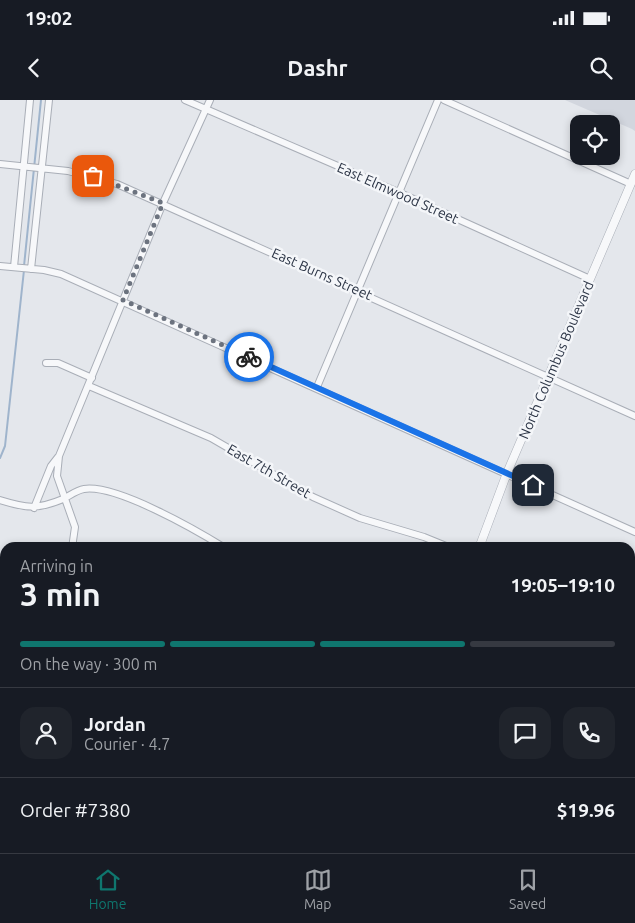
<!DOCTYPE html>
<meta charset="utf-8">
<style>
body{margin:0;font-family:Ubuntu,sans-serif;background:#20242c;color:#f1f3f6;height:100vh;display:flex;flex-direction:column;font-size:19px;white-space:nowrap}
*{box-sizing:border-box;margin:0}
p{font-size:16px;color:#9ea1a6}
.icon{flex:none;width:28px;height:28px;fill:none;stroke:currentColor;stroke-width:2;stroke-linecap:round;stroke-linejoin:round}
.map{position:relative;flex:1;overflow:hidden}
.drawer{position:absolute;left:0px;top:442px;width:635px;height:311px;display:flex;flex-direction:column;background:#171b24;border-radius:15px 15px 0 0;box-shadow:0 2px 8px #0003}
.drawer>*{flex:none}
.buttons{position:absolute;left:570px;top:15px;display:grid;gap:10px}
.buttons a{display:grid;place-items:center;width:50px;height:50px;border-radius:10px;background:#171b24;box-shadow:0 2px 8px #0003;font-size:25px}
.pin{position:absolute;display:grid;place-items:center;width:42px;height:42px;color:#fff;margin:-21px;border-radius:10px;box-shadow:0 2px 8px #0006}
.courier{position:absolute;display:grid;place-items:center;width:50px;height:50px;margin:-25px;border:4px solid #1a73e8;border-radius:50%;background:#fff;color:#222;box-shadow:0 1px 6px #0007}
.head em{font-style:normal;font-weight:700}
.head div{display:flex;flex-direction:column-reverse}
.head{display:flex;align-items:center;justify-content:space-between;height:85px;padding:0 20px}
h1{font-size:32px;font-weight:700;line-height:38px}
.bar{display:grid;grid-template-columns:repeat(4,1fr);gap:8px 5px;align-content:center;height:60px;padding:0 20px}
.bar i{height:6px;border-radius:4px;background:#363941}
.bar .selected{background:#0f766e}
.bar p{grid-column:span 4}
.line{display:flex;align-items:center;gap:12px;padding:0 20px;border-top:1px solid #363941}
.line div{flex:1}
.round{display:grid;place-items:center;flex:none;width:52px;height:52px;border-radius:15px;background:#20242c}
.status{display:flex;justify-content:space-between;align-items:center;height:35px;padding:0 25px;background:#171b24;direction:ltr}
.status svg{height:14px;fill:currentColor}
header{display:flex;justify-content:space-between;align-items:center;height:65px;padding:0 20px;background:#171b24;font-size:22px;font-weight:700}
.tab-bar{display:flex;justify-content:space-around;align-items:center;height:70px;border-top:1px solid #363941;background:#171b24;font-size:14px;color:#9ea1a6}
.tab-bar a{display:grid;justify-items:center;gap:2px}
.tab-bar .selected{color:#0f766e}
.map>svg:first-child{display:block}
.built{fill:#d2d6de}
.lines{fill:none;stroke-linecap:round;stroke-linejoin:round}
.stream{stroke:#9fb4cc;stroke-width:2}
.minor-casing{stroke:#a9aeb7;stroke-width:8}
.tertiary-casing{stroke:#a9aeb7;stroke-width:9}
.minor{stroke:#f7f8fa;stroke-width:6}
.tertiary{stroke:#f7f8fa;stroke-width:8}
.done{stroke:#6c737f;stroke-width:5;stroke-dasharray:0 9}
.route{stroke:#1a73e8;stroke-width:6}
.labels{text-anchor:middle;stroke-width:5;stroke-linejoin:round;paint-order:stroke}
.street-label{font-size:14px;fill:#2b3445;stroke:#f4f6f9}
</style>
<div class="status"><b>19:02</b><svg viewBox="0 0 49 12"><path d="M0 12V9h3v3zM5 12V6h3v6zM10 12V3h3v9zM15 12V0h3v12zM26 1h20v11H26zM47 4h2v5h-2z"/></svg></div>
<header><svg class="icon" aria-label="back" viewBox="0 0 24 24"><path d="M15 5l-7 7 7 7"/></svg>Dashr<svg class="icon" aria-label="search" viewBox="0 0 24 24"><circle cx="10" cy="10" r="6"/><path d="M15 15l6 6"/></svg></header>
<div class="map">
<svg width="635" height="753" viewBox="0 0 635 753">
<rect width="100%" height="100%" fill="#e4e7ec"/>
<path class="built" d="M565 0H635V31L632 29Z"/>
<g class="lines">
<path class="stream" d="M24 166 41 0
M0 358 5 346 24 170"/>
<g class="minor-casing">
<path id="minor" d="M185 0 398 92 590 179
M444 0 631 84
M0 64 68 71 117 84 635 316
M0 166 44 170 61 174 635 432
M14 167 30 0
M31 169 49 0
M46 263H58L92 278
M89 286 211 338 313 397 360 418 424 437 451 448
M317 287 438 0
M0 400C26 408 37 410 63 399 69 396 77 390 84 389 116 384 196 430 225 448
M34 408 51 366 58 357
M72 448 75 427 57 376 59 356 163 103 210 0
M0 494 5 496
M630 544 635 546
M630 659 635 661
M17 753 19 749
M131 753 133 749
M247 753 249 749"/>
</g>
<g class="tertiary-casing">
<path id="tertiary" d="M479 448 507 373 635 74
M0 610 5 612
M313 749 322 753
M360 753 361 749"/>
</g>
<use href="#minor" class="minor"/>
<use href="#tertiary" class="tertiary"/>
</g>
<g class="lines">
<path class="done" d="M93 76 163 103 123 200 249 257"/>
<path class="route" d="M249 257 533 385"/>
</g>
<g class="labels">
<g class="street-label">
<text transform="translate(398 93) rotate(24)" y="5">East Elmwood Street</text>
<text transform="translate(322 174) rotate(24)" y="5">East Burns Street</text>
<text transform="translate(556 260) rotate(-67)" y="5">North Columbus Boulevard</text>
<text transform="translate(269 371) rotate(30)" y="5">East 7th Street</text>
</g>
</g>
</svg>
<div class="buttons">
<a><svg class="icon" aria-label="locate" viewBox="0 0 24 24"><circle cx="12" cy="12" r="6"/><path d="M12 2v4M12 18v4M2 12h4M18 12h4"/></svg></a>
</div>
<div class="pin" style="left:93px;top:76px;background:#ea580c"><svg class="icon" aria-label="bag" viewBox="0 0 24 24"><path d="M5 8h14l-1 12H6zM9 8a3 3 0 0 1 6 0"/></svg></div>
<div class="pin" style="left:533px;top:385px;background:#1f2937"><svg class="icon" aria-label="home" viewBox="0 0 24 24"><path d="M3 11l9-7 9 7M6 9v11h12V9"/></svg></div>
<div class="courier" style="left:249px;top:257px"><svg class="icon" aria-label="bike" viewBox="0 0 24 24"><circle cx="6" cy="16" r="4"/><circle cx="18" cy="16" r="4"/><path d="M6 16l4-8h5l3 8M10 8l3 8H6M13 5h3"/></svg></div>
<section class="drawer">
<div class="head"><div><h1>3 min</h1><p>Arriving in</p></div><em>19:05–19:10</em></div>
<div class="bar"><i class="selected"></i><i class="selected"></i><i class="selected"></i><i></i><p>On the way · 300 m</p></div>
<div class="line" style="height:90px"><a class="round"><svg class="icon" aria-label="person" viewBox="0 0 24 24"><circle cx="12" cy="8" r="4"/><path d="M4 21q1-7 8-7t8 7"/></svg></a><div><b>Jordan</b><p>Courier · 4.7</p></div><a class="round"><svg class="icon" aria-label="chat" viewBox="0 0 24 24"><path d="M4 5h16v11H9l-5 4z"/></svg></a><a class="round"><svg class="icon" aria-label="phone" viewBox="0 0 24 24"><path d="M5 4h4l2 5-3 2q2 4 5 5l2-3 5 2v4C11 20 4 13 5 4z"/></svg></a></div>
<div class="line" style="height:65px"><div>Order #7380</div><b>$19.96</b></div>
</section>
</div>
<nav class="tab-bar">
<a class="selected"><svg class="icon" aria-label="home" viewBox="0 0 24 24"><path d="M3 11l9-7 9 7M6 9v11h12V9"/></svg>Home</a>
<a><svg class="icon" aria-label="map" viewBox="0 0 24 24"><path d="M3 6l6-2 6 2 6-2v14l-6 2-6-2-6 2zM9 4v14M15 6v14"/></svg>Map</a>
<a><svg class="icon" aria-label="saved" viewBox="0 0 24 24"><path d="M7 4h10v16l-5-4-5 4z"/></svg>Saved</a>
</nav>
